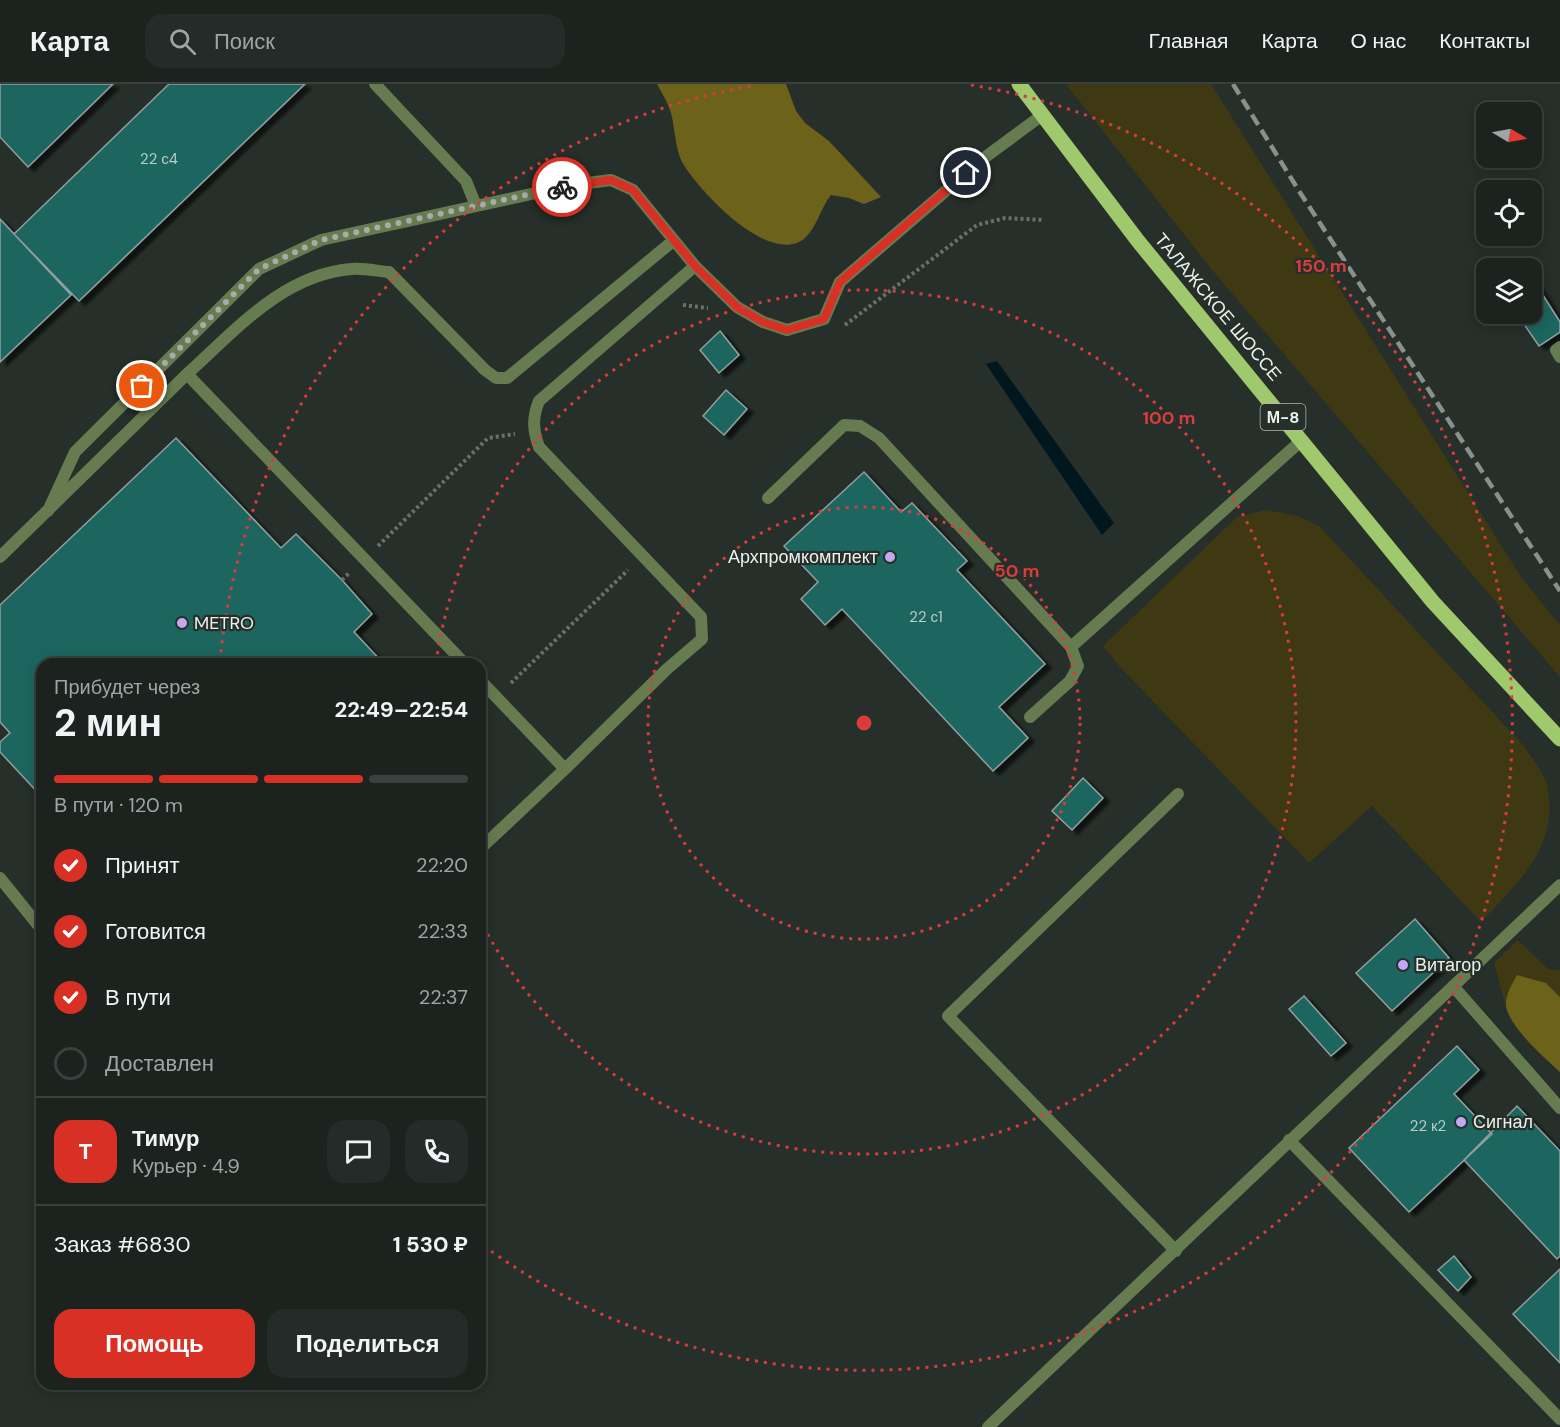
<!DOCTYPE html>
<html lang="ru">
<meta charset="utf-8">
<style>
body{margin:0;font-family:"DM Sans",sans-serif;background:#252b28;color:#f1f3f6;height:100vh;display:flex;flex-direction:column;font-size:22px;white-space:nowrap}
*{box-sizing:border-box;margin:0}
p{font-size:20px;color:#a0a4a4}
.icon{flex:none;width:33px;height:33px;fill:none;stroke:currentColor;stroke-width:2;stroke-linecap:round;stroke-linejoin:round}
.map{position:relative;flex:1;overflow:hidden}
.panel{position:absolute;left:36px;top:574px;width:450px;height:732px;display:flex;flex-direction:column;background:#1c231f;border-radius:18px;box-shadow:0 3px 15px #0003,0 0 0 2px #3a403d}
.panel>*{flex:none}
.needle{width:39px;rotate:100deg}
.fabs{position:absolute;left:1476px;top:18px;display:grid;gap:12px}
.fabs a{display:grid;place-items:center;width:66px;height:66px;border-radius:12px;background:#1c231f;box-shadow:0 3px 15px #0003,0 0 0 2px #3a403d;font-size:30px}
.pin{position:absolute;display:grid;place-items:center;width:51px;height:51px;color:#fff;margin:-26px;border:3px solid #fff;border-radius:50%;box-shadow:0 2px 6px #0007}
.courier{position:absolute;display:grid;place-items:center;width:60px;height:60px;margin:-30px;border:4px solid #d93025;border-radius:50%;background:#fff;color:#222;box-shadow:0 2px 8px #0007}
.overview em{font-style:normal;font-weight:700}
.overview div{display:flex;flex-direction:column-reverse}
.overview{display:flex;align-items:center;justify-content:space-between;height:102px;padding:0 18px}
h1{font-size:39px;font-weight:700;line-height:45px}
.bar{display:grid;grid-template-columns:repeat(4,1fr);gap:9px 6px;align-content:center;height:72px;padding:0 18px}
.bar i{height:8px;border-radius:4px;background:#3a403d}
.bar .current{background:#d93025}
.bar p{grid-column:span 4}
.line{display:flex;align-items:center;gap:15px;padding:0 18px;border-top:2px solid #3a403d}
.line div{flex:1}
.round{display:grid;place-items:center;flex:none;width:63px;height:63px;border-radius:18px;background:#252b28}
ol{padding:0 18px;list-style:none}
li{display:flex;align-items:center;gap:18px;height:66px}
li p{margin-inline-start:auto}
li .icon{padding:6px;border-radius:50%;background:#d93025;color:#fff;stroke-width:4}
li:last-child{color:#a0a4a4}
li i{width:33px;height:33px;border:3px solid #3a403d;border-radius:50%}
.primary-button{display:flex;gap:12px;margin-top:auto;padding:12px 18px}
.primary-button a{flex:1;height:69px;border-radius:18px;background:#d93025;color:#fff;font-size:24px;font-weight:700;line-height:69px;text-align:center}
.primary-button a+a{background:#252b28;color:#f1f3f6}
header{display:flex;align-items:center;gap:36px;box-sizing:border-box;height:84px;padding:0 30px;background:#1c231f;border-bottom:2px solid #3a403d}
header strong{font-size:28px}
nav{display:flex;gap:33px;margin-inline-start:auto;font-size:21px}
.search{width:420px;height:54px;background:#252b28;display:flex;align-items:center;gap:15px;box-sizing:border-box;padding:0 21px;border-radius:18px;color:#a0a4a4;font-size:22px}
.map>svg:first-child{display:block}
.green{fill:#3f3913}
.forest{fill:#6d621a}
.water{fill:#00171d}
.building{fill:#1c665f;stroke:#919f9d;stroke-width:1.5;filter:url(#shadow)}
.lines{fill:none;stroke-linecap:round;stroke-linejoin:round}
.path{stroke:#68706b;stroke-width:4;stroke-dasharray:3 3;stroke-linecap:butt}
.lane{stroke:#677b50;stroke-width:12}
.primary{stroke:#a0c96e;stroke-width:15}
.rail{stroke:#8a918c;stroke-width:4.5;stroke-dasharray:12 6;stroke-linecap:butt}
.done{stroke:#a6ada8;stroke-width:6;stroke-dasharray:0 10.8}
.route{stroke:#d93025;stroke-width:8}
.ring{fill:none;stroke:#d83c3c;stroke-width:3;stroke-dasharray:3 6}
.poi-dot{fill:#c2a8f2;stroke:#262f29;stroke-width:2}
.labels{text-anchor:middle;stroke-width:4.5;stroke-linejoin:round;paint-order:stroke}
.number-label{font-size:15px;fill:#b7ceca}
.shield{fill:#262f29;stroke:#b0b7b2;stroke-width:1.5}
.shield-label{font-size:16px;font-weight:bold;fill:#ebf1ed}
.street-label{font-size:18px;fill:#ebf1ed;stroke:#262f29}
.poi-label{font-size:18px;fill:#ebf1ed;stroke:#262f29;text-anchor:start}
.centre{fill:#d83c3c;stroke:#262f29;stroke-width:3}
.ring-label{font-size:18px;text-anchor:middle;font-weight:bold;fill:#d83c3c;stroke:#262f29;stroke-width:4.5;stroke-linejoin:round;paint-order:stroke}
</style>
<header>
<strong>Карта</strong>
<div class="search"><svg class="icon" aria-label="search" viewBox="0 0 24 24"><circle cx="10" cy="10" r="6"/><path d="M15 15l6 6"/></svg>Поиск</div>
<nav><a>Главная</a><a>Карта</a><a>О нас</a><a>Контакты</a></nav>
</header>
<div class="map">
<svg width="1560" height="1343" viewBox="0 0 1560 1343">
<defs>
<filter id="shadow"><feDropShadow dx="6" dy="4" stdDeviation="1.5" flood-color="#0009"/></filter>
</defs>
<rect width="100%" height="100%" fill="#262f29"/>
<path class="green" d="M1066 0H1211L1521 493 1560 541V593L1212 186Z
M1266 426 1298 432 1319 442 1523 661C1531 673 1543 687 1547 700 1560 763 1519 797 1481 838L1372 722 1309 779 1120 583 1103 562 1237 433Z
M1518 856 1548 885 1560 886V913L1546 899 1509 906 1506 923 1494 879Z"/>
<path class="forest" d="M657 0H786L796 27 805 39 829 57 881 113 864 120 849 114 831 111C821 123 817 143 805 154 770 184 698 106 682 78 675 64 675 44 671 29 668 19 662 9 657 0Z
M1517 891 1546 899 1560 913V988C1545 974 1509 943 1506 922 1505 912 1512 900 1517 891Z"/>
<path class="water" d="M997 277 1114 439 1102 451 986 280Z"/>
<path class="building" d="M0 0H113L28 83 0 53Z
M169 0H305L79 217 14 150Z
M0 135 71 211 0 278Z
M1532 194 1560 238V248L1539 262 1517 230H1532Z
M720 247 739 271 719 289 700 266Z
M726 306 747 325 724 351 703 332Z
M176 354 281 464 296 450 342 496 372 530 354 548 384 580H42V713L0 668V658L10 649 0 638V521Z
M864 388 901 428 912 419 967 477 957 486 1045 580 999 623 1028 654 993 687 842 525 825 541 801 515 818 498 784 462Z
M1083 694 1103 714 1072 746 1052 727Z
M1415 835 1449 874 1392 927 1356 889Z
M1304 912 1346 959 1331 972 1289 925Z
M1457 962 1479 986 1454 1010 1492 1050 1409 1128 1349 1064Z
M1517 1022 1560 1067V1172L1557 1175 1464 1076Z
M1454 1172 1471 1193 1458 1207 1438 1186Z
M1560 1185V1279L1513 1230Z"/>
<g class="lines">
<path class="path" d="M683 221 708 224
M845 241 977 141 1005 134 1044 136
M378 462 488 354 515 350
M342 496 350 488
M511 599 628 486"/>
<path class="lane" d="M375 0 466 97 476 122
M1560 263 1556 266 1560 273
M768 414 844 341 860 342 879 354 1071 563 1078 582 1070 597 1030 633
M48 427 75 368 259 185 321 156 572 101 611 96 633 106 695 182 737 223 763 238 787 246 824 235 840 198 984 74 1041 32
M0 473 187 290
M1071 563 1302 356
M465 580 187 290C235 247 283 190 352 185 364 184 377 187 389 188L485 286 496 294H507L673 157
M480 596 565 685 667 585 702 555 701 533 539 363C533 346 532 334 539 317L695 182
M480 765 565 685
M0 794 42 846
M1453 902 1560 1024
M1289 1056 1560 1335
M1176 1167 948 932 1178 710
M988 1343 1560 801"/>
<path class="primary" d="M1019 0 1138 157 1433 518 1560 655"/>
<path class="rail" d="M1233 0 1299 107 1560 507"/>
</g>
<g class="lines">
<path class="done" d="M142 302 259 185 321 156 562 103"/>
<path class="route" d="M562 103 611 96 633 106 695 182 737 223 763 238 787 246 824 235 840 198 966 89"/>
</g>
<g class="ring">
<circle cx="864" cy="639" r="216"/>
<path d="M436 579A432 432 0 1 1 481 838"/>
<path d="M220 577A647 647 0 0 1 757 1M971 1A647 647 0 1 1 484 1162"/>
</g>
<g class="poi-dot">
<circle cx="890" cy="473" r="6"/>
<circle cx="182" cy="539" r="6"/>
<circle cx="1403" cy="881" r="6"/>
<circle cx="1461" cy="1038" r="6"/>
</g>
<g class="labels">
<g class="number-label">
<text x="159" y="80">22 с4</text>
<text x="926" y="538">22 с1</text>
<text x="1428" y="1047">22 к2</text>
</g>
<rect class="shield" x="1260.5" y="320" width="45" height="26" rx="4.5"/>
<g class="shield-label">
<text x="1283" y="339">М-8</text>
</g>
<g class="street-label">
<text transform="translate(1218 223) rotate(50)" y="6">ТАЛАЖСКОЕ ШОССЕ</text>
</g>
<g class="poi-label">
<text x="878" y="479" text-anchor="end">Архпромкомплект</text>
<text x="194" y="545">METRO</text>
<text x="1415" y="887">Витагор</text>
<text x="1473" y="1044">Сигнал</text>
</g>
</g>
<circle cx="864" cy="639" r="9" class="centre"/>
<g class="ring-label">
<text x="1321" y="188">150 m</text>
<text x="1169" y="340">100 m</text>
<text x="1017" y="493">50 m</text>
</g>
</svg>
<div class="fabs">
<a><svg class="needle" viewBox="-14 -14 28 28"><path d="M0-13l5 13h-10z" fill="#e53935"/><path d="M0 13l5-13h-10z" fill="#a0a4a4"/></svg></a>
<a><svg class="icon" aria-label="locate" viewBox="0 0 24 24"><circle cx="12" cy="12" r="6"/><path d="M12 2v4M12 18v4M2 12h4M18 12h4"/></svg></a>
<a><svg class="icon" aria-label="layers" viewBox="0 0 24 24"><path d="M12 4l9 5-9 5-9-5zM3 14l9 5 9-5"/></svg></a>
</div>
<div class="pin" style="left:142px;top:302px;background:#ea580c"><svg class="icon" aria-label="bag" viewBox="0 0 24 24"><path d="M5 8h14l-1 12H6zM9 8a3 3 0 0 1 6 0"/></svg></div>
<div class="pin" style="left:966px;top:89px;background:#1f2937"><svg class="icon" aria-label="home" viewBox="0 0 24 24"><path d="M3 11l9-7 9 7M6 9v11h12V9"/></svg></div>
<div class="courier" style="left:562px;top:103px"><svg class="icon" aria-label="bike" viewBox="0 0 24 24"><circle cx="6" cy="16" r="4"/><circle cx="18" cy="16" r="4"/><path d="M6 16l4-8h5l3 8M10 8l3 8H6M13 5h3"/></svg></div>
<section class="panel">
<div class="overview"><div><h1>2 мин</h1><p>Прибудет через</p></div><em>22:49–22:54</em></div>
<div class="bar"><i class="current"></i><i class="current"></i><i class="current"></i><i></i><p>В пути · 120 m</p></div>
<ol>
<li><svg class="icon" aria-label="check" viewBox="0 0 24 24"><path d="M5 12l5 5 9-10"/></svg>Принят<p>22:20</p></li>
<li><svg class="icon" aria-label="check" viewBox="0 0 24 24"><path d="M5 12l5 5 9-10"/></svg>Готовится<p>22:33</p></li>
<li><svg class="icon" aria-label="check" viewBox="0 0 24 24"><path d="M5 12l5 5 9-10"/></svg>В пути<p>22:37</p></li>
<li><i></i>Доставлен</li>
</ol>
<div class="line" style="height:108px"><b class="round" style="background:#d93025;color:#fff">Т</b><div><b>Тимур</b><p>Курьер · 4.9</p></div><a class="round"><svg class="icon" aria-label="chat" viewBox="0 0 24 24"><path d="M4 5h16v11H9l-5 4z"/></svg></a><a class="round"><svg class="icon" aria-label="phone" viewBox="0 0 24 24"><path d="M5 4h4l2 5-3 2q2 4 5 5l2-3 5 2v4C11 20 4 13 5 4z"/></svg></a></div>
<div class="line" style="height:78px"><div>Заказ #6830</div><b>1 530 ₽</b></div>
<div class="primary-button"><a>Помощь</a><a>Поделиться</a></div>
</section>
</div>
